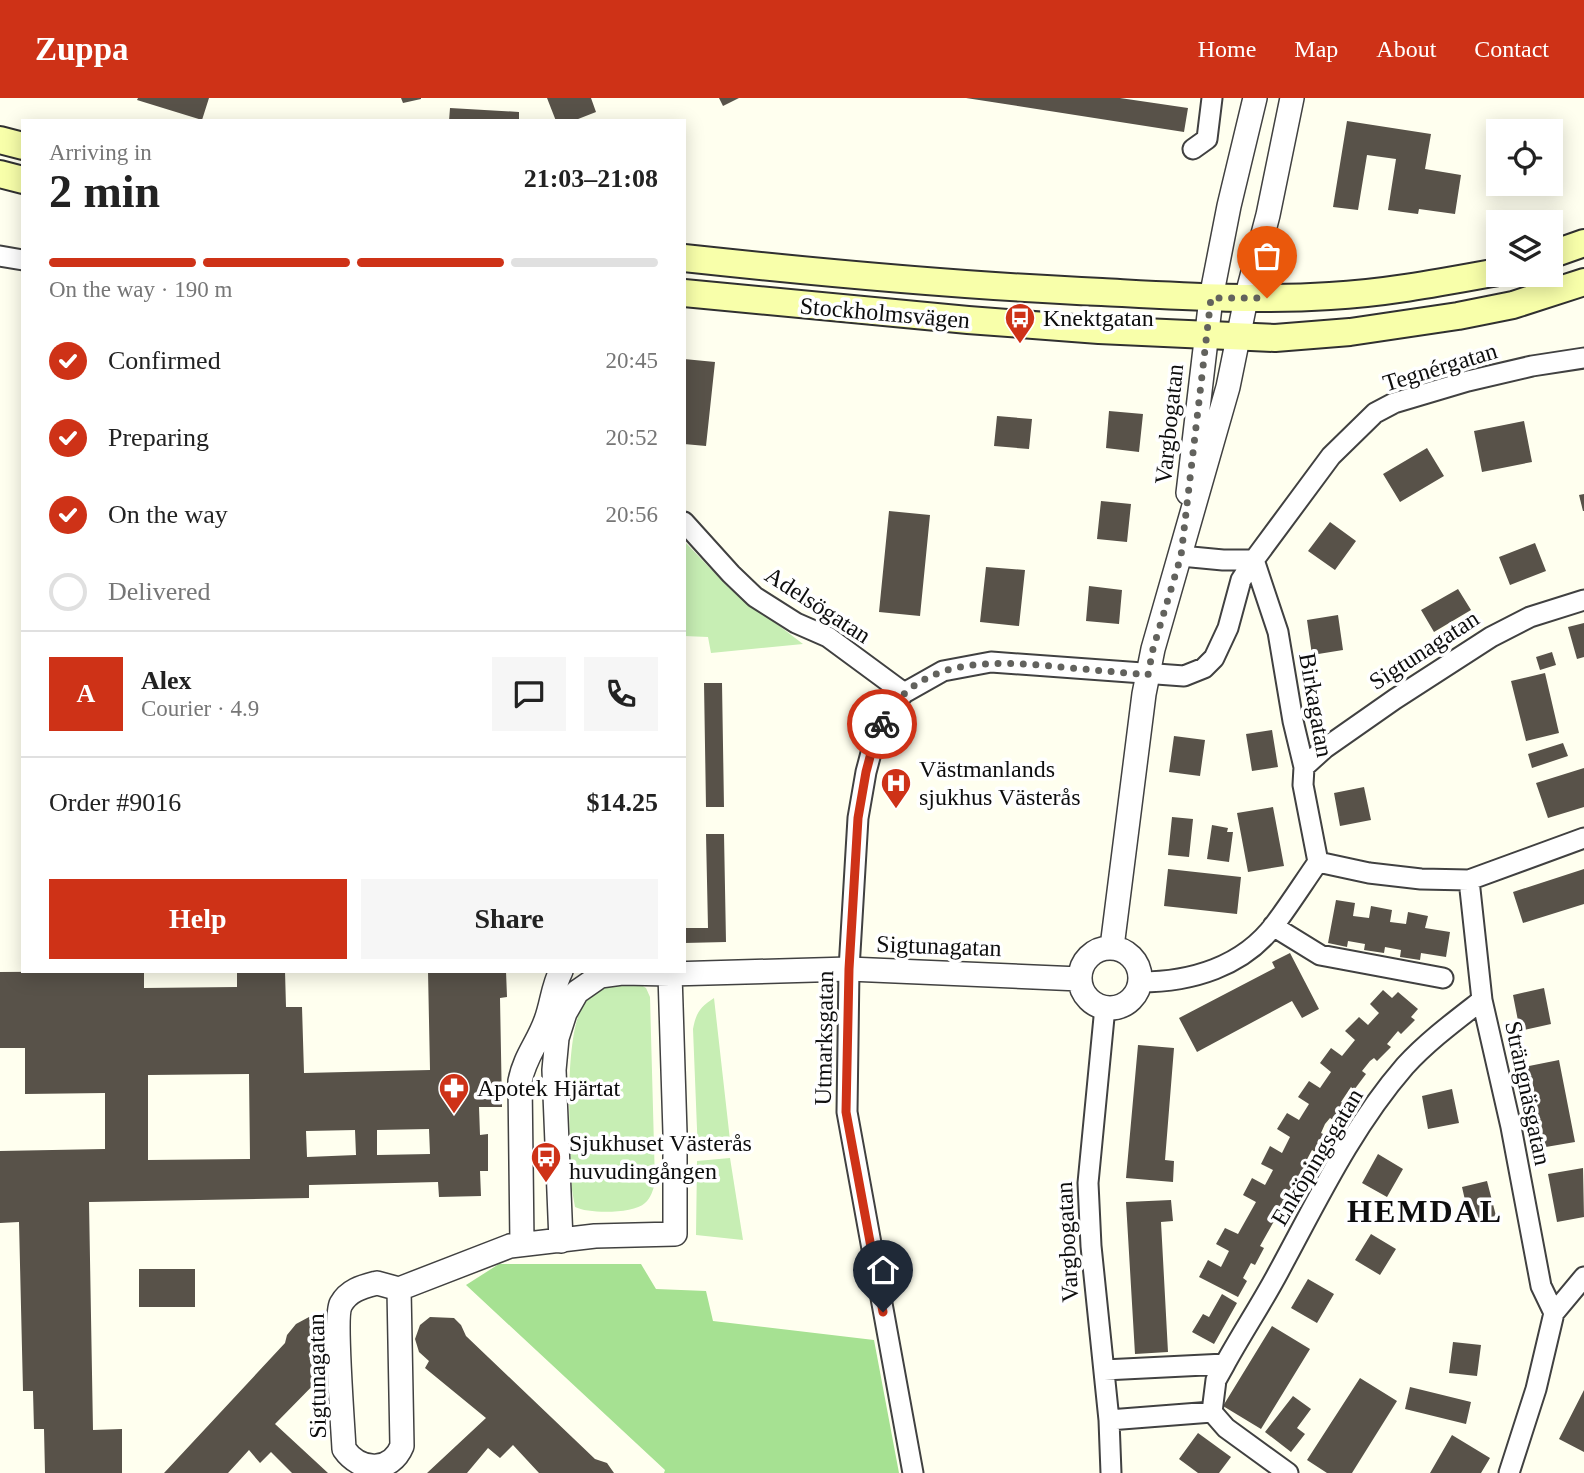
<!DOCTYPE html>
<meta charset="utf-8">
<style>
body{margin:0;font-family:Georgia,serif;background:#f6f6f6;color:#222;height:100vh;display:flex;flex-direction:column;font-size:26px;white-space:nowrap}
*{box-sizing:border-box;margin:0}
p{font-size:23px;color:#767676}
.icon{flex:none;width:38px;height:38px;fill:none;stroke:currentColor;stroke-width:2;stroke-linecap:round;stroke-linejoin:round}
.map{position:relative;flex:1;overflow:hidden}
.sheet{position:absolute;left:21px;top:21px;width:665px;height:854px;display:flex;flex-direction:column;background:#fff;border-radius:0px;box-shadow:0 4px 18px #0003}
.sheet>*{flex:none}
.controls{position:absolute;left:1486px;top:21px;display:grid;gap:14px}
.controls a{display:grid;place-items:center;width:77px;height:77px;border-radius:0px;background:#fff;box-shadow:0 4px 18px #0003;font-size:35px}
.pin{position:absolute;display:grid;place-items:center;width:60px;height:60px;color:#fff;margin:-72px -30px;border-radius:50% 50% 50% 0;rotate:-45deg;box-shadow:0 0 7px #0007}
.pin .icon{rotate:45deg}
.courier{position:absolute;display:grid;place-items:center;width:70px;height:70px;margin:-35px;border:5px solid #ce3217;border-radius:50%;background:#fff;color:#222;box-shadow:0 2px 9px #0007}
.head em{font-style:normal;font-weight:700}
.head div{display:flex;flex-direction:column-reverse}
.head{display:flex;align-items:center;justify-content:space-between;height:119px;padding:0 28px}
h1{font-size:46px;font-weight:700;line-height:52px}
.bar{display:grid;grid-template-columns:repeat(4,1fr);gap:10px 7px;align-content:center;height:84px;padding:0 28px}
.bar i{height:9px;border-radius:5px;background:#e0e0e0}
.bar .active{background:#ce3217}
.bar p{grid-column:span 4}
.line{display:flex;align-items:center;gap:18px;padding:0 28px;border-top:2px solid #e0e0e0}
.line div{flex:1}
.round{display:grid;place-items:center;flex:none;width:74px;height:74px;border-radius:0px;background:#f6f6f6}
ol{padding:0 28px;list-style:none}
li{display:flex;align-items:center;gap:21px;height:77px}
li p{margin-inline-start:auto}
li .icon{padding:7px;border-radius:50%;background:#ce3217;color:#fff;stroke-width:4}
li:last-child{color:#767676}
li i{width:38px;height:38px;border:4px solid #e0e0e0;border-radius:50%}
.primary-button{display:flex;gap:14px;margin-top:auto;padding:14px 28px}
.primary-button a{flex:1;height:80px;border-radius:0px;background:#ce3217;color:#fff;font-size:28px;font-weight:700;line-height:80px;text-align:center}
.primary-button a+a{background:#f6f6f6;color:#222}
header{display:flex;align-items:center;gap:42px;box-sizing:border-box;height:98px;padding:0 35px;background:#ce3217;color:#fff}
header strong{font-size:33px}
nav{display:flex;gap:38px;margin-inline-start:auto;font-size:24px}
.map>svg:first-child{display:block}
.green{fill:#c7eeb4}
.forest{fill:#a6e192}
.building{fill:#585249;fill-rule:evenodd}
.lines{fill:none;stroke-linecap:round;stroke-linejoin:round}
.minor-casing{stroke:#414141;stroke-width:23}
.tertiary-casing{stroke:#414141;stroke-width:26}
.secondary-casing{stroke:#303030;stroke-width:30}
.minor{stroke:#fff;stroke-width:19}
.tertiary{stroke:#fff;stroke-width:23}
.secondary{stroke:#f8ffaa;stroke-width:26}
.done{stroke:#62625d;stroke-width:7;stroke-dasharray:0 12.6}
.route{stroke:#ce3217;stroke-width:9}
.labels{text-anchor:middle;stroke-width:7;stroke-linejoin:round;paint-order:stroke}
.street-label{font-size:24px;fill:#0e0e0e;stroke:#fff}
.poi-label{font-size:24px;fill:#0e0e0e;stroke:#fff;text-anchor:start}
.district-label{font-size:32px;font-weight:bold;letter-spacing:2px;fill:#0e0e0e;stroke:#fff}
</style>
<header>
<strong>Zuppa</strong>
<nav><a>Home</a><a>Map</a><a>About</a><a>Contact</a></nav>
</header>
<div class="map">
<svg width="1584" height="1375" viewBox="0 0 1584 1375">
<rect width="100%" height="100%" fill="#ffffef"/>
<path class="green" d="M684 443 728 489 803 546 711 555 708 539 684 538Z
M636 884 646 890 650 899 655 1085C653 1092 651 1100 645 1105 633 1116 589 1116 575 1109L572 1092C571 1051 560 924 590 897 603 885 619 886 636 884Z
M714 900 731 1051 698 1056 693 931C696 915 700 909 714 900Z
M730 1060 743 1142 696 1137 697 1063Z"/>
<path class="forest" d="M499 1166H641L656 1191 706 1193 713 1223 874 1242 899 1375H664L665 1372 466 1187Z"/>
<path class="building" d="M138 0H209L202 22 137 2Z
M401 0H421V1L403 5Z
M547 0H591L596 14 573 23H556Z
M719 0H739L723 8Z
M966 0H1120L1188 10 1184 34Z
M450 10 519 14V23H449Z
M1347 23 1431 36 1425 71 1461 77 1455 116 1419 111 1418 116 1388 112 1396 61 1367 57 1358 112 1333 109Z
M684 261 715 264 706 348 684 346Z
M1109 313 1143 316 1139 354 1106 350Z
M997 318 1032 321 1029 351 994 348Z
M1524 323 1532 364 1482 374 1474 333Z
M1427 350 1444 378 1400 404 1383 376Z
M1584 396V413H1583L1579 397Z
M1101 403 1131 406 1127 444 1097 441Z
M889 413 930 417 920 518 879 514Z
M1330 424 1356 443 1335 472 1308 453Z
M1535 445 1546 473 1510 487 1499 459Z
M986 469 1025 472 1019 528 980 524Z
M1089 488 1122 492 1119 526 1086 523Z
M1458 491 1471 512 1434 534 1421 512Z
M1338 517 1343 552 1312 557 1307 522Z
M1584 525V559L1577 561 1568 529Z
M1552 554 1556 567 1540 572 1536 559Z
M1545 575 1559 635 1526 643 1511 583Z
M704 585H722L724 709H706Z
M1272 632 1278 669 1252 673 1246 636Z
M1174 638 1205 642 1200 678 1169 674Z
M1563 645 1568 658 1532 670 1528 656Z
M1584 670V709L1548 720 1536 685Z
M1364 689 1371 722 1340 728 1334 695Z
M1273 709 1284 768 1248 774 1237 715Z
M1172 719 1193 721 1189 759 1168 757Z
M1212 727 1228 730 1227 734H1233L1229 764 1207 761Z
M706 736H724L726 844 684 845V830H708Z
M1168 771 1241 779 1237 816 1164 808Z
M1584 771V806L1523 825 1513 794Z
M1336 802 1355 805 1353 818 1369 820 1371 808 1392 812 1390 824 1406 826 1408 814 1428 818 1425 830 1450 834 1446 859 1421 855 1420 862 1400 859 1401 852 1385 849 1384 855 1364 852 1365 846 1348 843 1347 849 1328 845Z
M1290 855 1319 911 1302 920 1292 903 1197 954 1179 920 1275 870 1272 864Z
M144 873V890L237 889V873H285L286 909H302L304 975 430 972 428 873H506L507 899 500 900 502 1009H479L480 1037 488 1036V1073H480L481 1098 439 1099 438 1084 309 1087V1100L89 1104 93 1332 122 1331V1375H45L44 1331H34L33 1293H23L19 1124 0 1125V1053L105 1051V995L25 996V950H0V874ZM249 976 250 1061 148 1062V977ZM429 1031 430 1056 377 1057V1032ZM355 1032 356 1057 307 1059 306 1033Z
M1544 890 1551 926 1520 933 1513 897Z
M1383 892 1392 900 1398 894 1418 911 1411 919 1415 922 1401 936 1398 933 1387 946 1391 949 1377 963 1374 960 1370 963 1362 973 1366 976 1354 992 1351 989 1341 1004 1346 1007 1335 1023 1330 1020 1325 1026 1321 1035 1325 1037 1315 1054 1312 1052 1304 1067 1309 1069 1300 1086 1295 1084 1287 1099 1290 1101 1281 1118 1278 1116 1260 1148 1264 1150 1255 1167 1251 1165 1243 1180 1247 1183 1238 1199 1199 1179 1208 1162 1221 1169 1229 1153 1216 1146 1225 1130 1238 1136 1256 1104 1243 1097 1252 1080 1265 1087 1273 1072 1261 1066 1270 1048 1282 1055 1290 1039 1277 1031 1287 1015 1299 1022 1309 1006 1298 999 1309 983 1320 990 1331 974 1320 965 1331 950 1342 958 1355 942 1345 933 1359 919 1368 927 1379 915 1370 906Z
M1138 947 1174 950 1165 1062 1174 1063 1173 1084 1126 1080Z
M1559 962 1575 1044 1540 1050 1524 969Z
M1452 991 1459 1025 1428 1031 1422 998Z
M1378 1056 1403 1071 1387 1099 1362 1085Z
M1583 1070 1584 1119 1557 1124 1548 1076Z
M1487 1083 1496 1118 1470 1124 1462 1089Z
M1171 1102 1173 1123 1161 1124 1168 1254 1135 1256 1126 1104Z
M1371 1136 1396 1151 1380 1177 1355 1162Z
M139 1171H195V1209H139Z
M1308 1181 1334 1196 1317 1225 1291 1210Z
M1222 1196 1237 1205 1214 1246 1192 1234 1203 1216 1209 1219Z
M309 1219 324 1224 334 1238 331 1255 324 1265 329 1271 275 1326 328 1375H292L271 1354 260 1365 249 1352 228 1375H164L285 1245 287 1237 296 1226Z
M430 1219 454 1220 461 1227 466 1238 595 1361 607 1365 614 1375H539L513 1347 500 1360 488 1350 467 1375H427L486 1320 425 1270 429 1263 419 1254 415 1241 420 1227Z
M1272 1228 1310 1251 1261 1331 1223 1308Z
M1453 1244 1481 1247 1477 1278 1449 1275Z
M1360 1280 1397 1303 1352 1375H1327L1307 1362Z
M1410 1289 1471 1304 1466 1326 1405 1311Z
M1584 1292V1354L1559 1341Z
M1293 1298 1311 1311 1297 1330 1305 1336 1291 1354 1265 1334Z
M1198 1335 1231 1359 1219 1375H1198L1179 1361Z
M1452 1337 1490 1360 1481 1375H1430Z"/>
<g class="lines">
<g class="minor-casing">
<path id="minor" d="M1193 51 1207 41 1212 0
M0 158 23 162
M684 424 731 476 755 499 796 525 828 539 904 595
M1181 458 1223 462H1254
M1254 462 1278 534 1293 623 1304 669 1303 687 1318 764
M1304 669 1325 650 1395 601 1491 539 1530 519 1584 502
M1318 764 1369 775 1421 781 1469 782 1584 740
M1469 782 1482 902 1511 1029 1541 1188 1554 1215
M1273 828 1320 857 1443 880
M1140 884C1191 884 1243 869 1275 826 1290 806 1304 784 1318 764
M1105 909 1088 1085 1091 1148 1109 1322 1111 1375
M1225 1266C1242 1235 1262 1205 1279 1173 1317 1103 1352 1029 1405 968 1428 943 1455 923 1482 902
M1104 1272 1225 1266 1216 1282 1212 1314 1226 1330 1288 1375
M1109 1322 1212 1314
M913 1375 847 1014 849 871 858 720 866 674 875 640 886 617 904 595 943 573 991 564 1184 578 1204 570 1214 560 1228 530 1241 482 1254 462 1331 358 1375 315 1394 305 1468 283 1532 268 1584 260
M1509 1375 1536 1291 1554 1215 1584 1179"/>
</g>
<g class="tertiary-casing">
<path id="tertiary" d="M1188 395 1211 200 1229 108 1255 0
M1112 849 1144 596 1153 551 1228 289 1246 201 1268 117 1292 0
M1080 880a30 30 0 1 1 60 0a30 30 0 1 1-60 0Z
M561 1143 554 972 557 940 565 915 577 894 600 878 622 875 670 876 849 871 1080 881
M522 1146 520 983C525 958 538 945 546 922 552 906 553 888 561 873
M377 1185 399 1191 402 1348C391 1375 360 1374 344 1351 343 1329 334 1218 341 1206 349 1192 362 1189 377 1185Z
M399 1191 510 1148 595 1138 675 1136V1035L670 876 666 873"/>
</g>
<g class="secondary-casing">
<path id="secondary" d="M0 42 23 48
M0 76 23 82
M1550 157 1584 145
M684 160C823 175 962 188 1102 194 1178 198 1254 203 1330 198 1386 195 1443 184 1498 174
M684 195 968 222 1099 232 1275 240 1350 234 1458 218 1513 207 1584 184"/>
</g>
<use href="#minor" class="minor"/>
<use href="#tertiary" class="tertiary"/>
<use href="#secondary" class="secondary"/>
</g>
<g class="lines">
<path class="done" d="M882 626C917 556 996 563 1062 569 1091 572 1119 574 1148 577L1153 551 1181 458 1211 200H1267"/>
<path class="route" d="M882 626 875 640 866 674 858 720 849 871 846 1014 883 1214"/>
</g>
<defs>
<g id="bus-pin" transform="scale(1.575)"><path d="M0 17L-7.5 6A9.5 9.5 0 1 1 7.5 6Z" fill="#ce3217" stroke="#fff"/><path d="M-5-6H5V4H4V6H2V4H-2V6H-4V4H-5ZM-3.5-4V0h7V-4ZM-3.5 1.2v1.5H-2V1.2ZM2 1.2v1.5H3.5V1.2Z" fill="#fff"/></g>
<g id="hospital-pin" transform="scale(1.575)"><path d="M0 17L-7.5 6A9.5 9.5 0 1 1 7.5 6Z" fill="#ce3217" stroke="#fff"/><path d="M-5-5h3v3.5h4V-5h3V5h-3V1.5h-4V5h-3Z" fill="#fff"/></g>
<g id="pharmacy-pin" transform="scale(1.575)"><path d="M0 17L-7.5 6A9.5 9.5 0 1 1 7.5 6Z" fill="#ce3217" stroke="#fff"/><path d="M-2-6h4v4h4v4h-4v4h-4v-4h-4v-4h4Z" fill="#fff"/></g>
</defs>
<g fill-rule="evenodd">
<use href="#bus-pin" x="1020" y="220"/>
<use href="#hospital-pin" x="896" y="685"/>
<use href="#pharmacy-pin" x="454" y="990"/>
<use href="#bus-pin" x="546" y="1059"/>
</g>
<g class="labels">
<g class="street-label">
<text transform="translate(885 215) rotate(5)" y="8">Stockholmsvägen</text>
<text transform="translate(1440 269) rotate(-17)" y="8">Tegnérgatan</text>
<text transform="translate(1169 326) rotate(-84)" y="8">Vargbogatan</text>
<text transform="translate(818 507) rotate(33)" y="8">Adelsögatan</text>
<text transform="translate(1424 552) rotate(-33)" y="8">Sigtunagatan</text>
<text transform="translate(1316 607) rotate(80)" y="8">Birkagatan</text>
<text transform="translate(939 848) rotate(2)" y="8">Sigtunagatan</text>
<text transform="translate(824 940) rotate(-89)" y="8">Utmarksgatan</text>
<text transform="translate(1528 995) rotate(78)" y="8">Strängnäsgatan</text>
<text transform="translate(1317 1059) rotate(-59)" y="8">Enköpingsgatan</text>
<text transform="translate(1067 1144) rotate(-93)" y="8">Vargbogatan</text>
<text transform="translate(317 1278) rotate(-91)" y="8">Sigtunagatan</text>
</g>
<g class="poi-label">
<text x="1043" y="228">Knektgatan</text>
<text x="919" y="679">Västmanlands<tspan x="919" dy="28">sjukhus Västerås</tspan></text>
<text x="477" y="998">Apotek Hjärtat</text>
<text x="569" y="1053">Sjukhuset Västerås<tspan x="569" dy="28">huvudingången</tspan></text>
</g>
<g class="district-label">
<text x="1425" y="1124">HEMDAL</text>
</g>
</g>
</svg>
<div class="controls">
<a><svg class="icon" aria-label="locate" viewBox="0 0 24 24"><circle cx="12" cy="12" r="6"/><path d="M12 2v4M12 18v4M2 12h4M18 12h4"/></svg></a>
<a><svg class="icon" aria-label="layers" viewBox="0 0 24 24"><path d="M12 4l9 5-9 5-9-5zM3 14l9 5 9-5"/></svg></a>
</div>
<div class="pin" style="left:1267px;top:200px;background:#ea580c"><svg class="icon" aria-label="bag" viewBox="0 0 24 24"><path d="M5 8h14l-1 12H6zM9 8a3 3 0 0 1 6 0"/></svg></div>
<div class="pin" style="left:883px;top:1214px;background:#1f2937"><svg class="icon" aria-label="home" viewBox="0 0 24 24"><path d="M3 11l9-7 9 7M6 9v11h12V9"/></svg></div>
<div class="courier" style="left:882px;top:626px"><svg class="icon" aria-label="bike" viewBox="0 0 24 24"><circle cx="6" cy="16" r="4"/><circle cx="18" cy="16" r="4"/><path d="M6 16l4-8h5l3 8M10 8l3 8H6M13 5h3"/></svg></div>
<section class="sheet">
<div class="head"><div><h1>2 min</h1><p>Arriving in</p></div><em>21:03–21:08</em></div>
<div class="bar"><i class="active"></i><i class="active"></i><i class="active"></i><i></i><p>On the way · 190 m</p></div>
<ol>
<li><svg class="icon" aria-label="check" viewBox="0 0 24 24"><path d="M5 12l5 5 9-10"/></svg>Confirmed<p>20:45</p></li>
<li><svg class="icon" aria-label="check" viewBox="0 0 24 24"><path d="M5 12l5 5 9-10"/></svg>Preparing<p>20:52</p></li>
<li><svg class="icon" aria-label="check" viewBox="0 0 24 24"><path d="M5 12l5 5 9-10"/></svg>On the way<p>20:56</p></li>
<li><i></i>Delivered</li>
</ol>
<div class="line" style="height:126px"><b class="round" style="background:#ce3217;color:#fff">A</b><div><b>Alex</b><p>Courier · 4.9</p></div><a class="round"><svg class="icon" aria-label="chat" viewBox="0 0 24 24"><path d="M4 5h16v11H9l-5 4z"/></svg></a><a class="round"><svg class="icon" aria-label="phone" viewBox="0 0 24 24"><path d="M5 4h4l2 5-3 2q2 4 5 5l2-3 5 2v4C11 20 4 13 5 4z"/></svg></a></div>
<div class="line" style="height:91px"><div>Order #9016</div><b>$14.25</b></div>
<div class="primary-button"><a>Help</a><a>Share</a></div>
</section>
</div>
